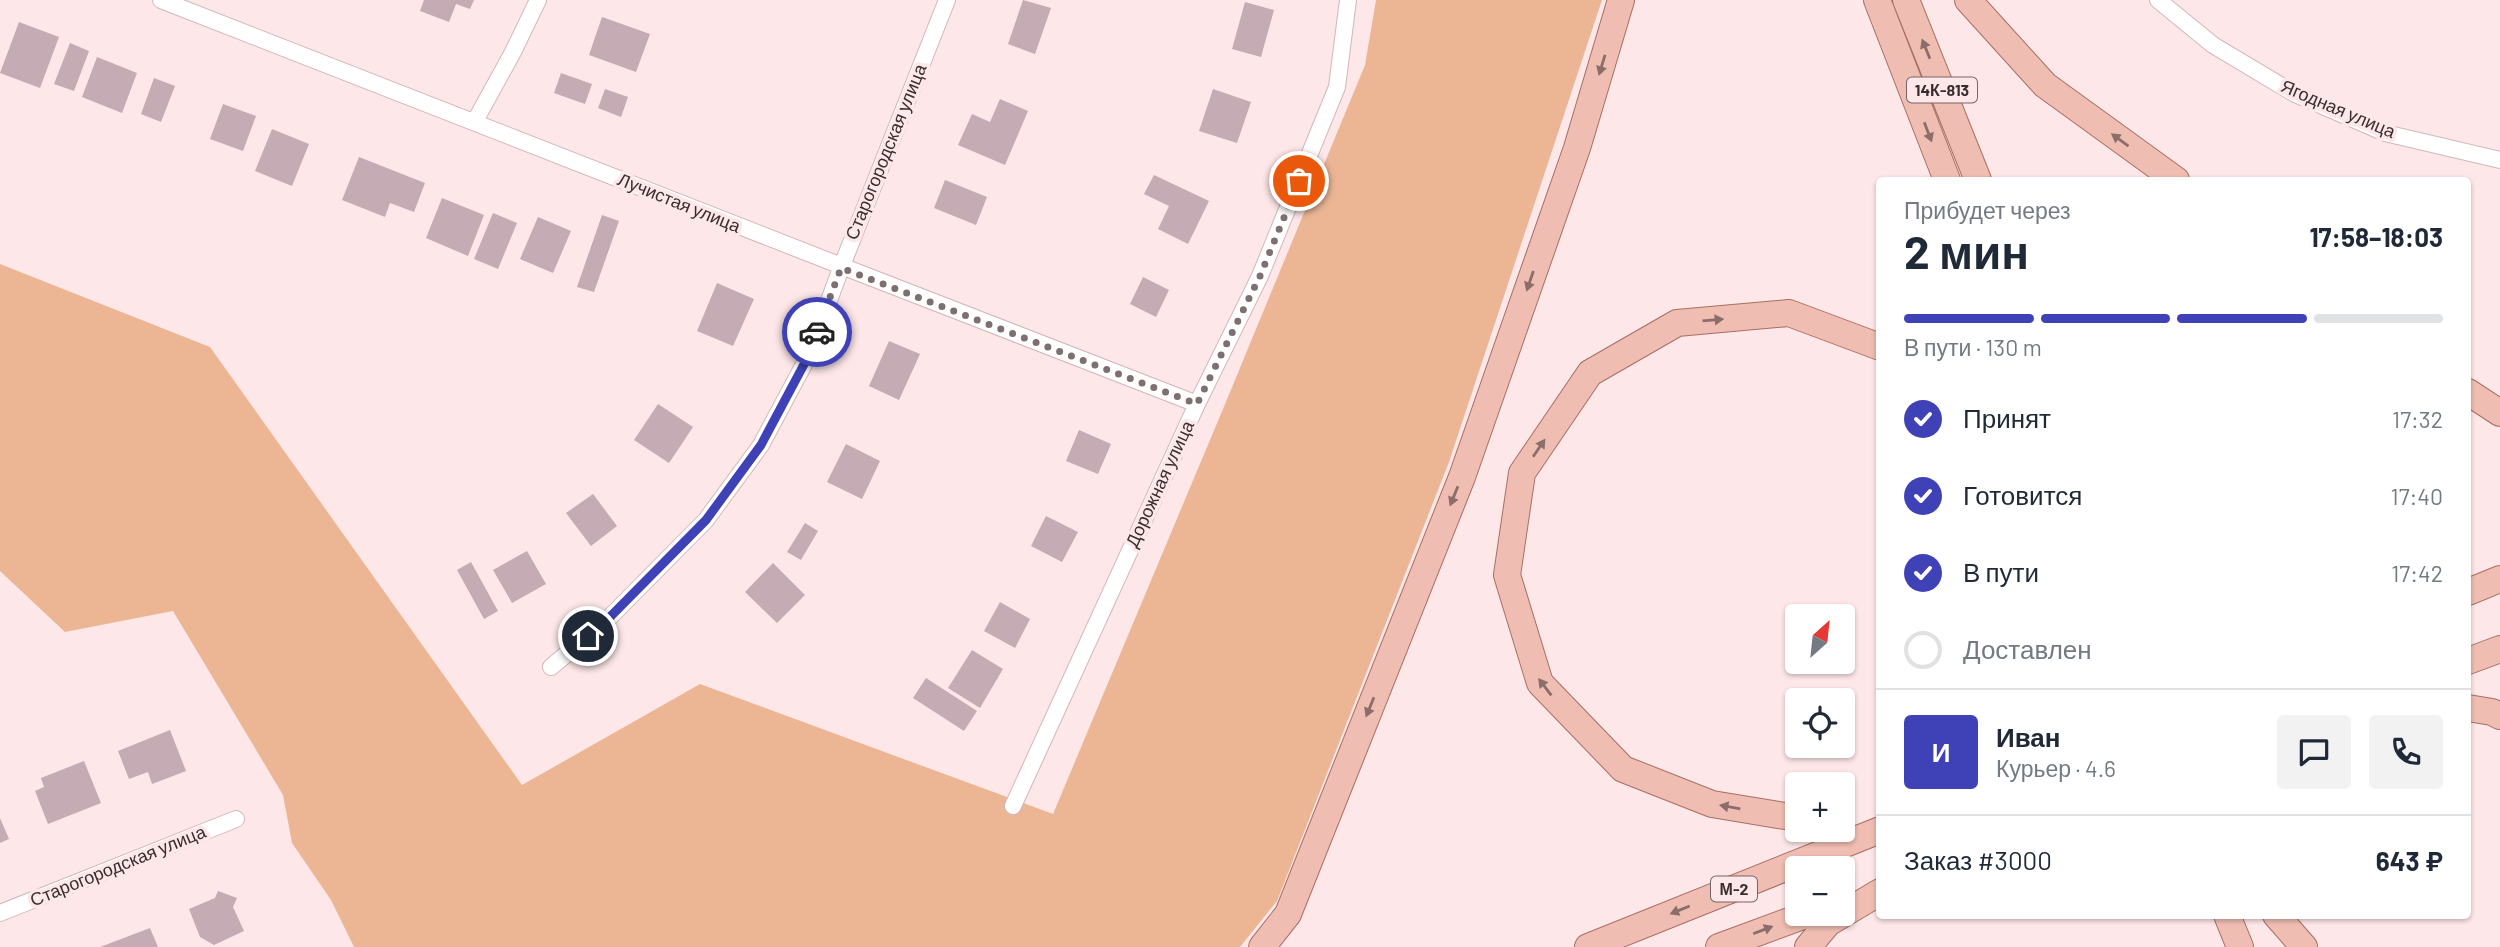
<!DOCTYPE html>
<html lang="ru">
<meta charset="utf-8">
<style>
body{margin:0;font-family:Barlow,sans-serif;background:#f2f2f3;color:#1f2937;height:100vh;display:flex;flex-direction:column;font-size:26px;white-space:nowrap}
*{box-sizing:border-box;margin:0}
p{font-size:23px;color:#747a83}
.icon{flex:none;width:38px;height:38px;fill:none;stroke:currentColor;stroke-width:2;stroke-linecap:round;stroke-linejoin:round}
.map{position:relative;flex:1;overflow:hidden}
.sheet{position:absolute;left:1876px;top:177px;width:595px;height:742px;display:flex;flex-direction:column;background:#fff;border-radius:7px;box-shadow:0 2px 5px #0004}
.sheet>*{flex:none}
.needle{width:46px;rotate:27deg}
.tools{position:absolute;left:1785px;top:604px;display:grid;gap:14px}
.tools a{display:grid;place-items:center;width:70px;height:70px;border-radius:7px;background:#fff;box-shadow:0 2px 5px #0004;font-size:35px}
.pin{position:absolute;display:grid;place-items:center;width:60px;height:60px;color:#fff;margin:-30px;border:4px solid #fff;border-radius:50%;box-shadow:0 2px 7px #0007}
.courier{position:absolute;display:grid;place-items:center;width:70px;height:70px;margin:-35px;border:5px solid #3f42b7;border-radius:50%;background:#fff;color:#222;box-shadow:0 2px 9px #0007}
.head em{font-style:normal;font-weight:700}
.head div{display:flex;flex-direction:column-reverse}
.head{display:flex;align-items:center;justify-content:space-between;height:119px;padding:0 28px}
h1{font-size:46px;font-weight:700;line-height:52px}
.bar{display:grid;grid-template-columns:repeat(4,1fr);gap:10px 7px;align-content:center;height:84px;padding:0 28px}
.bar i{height:9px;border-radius:5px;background:#e0e1e3}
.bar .current{background:#3f42b7}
.bar p{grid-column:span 4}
.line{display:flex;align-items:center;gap:18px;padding:0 28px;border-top:2px solid #e0e1e3}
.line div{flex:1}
.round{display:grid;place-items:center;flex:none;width:74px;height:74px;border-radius:7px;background:#f2f2f3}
ol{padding:0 28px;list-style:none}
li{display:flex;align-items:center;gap:21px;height:77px}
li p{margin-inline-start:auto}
li .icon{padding:7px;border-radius:50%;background:#3f42b7;color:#fff;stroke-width:4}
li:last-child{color:#747a83}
li i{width:38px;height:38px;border:4px solid #e0e1e3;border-radius:50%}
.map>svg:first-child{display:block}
.green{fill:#ecb695}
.building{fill:#c4abb4}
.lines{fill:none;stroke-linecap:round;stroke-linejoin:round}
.street-casing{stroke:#d3b7b9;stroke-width:18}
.primary-casing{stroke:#a96e63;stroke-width:28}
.street{stroke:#fff;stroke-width:16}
.primary{stroke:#f0bdb2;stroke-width:26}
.oneway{fill:#8b6e6a}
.done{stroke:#7e6f70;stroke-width:7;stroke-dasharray:0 12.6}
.route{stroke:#3f42b7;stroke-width:9}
.labels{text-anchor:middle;stroke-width:7;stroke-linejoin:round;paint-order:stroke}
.shield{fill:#fee7e8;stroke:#746666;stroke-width:2}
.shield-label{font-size:16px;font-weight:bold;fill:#392e2f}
.street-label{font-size:18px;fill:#392e2f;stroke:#fee7e8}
</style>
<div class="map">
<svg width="2500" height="947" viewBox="0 0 2500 947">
<rect width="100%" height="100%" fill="#fee7e8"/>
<path class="green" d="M1376 0H1602L1449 462 1277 901 1240 947H354L331 900 292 843 283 795 173 611 65 632 0 571V264L210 347 522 785 700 684 1053 814 1223 409 1365 65Z"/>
<path class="building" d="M424 0H474L470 9 456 4 449 22 420 11Z
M1023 0 1051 8 1035 54 1008 44Z
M1245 2 1274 10 1261 57 1232 49Z
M602 17 650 34 636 72 589 55Z
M19 22 59 37 40 88 0 73Z
M70 43 89 51 74 91 54 84Z
M97 57 137 73 122 113 82 97Z
M561 73 592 84 585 104 554 93Z
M154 78 175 86 161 122 141 114Z
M605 89 628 97 621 117 598 108Z
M1213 89 1251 102 1237 143 1199 131Z
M1000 99 1028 111 1005 165 958 145 972 114 990 122Z
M223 104 256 116 243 151 210 139Z
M272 129 309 144 292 186 255 171Z
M359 157 425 183 414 212 390 203 385 217 342 200Z
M1154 175 1209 201 1188 244 1158 229 1169 206 1144 194Z
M945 180 987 197 976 225 934 208Z
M442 198 484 215 468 256 426 238Z
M493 213 517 223 498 269 474 259Z
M602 215 619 221 594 292 577 287Z
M538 217 571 231 553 273 520 259Z
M1143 277 1169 290 1156 317 1130 304Z
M717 283 754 299 733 346 697 331Z
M889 341 920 354 899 400 869 386Z
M658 404 693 427 669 463 634 440Z
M1079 430 1111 444 1098 474 1066 461Z
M846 444 880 461 862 499 827 482Z
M593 494 617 526 591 546 566 513Z
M1046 516 1078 532 1062 562 1031 546Z
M805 523 818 531 801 560 787 552Z
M527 551 546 584 512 603 493 570Z
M471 562 498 611 484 619 457 570Z
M773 563 805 595 777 623 745 592Z
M1000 602 1030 619 1015 648 984 631Z
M972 650 1003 669 980 708 948 688Z
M926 678 977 711 964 731 913 698Z
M170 730 186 771 152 784 148 772 129 779 118 751Z
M84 761 101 803 48 824 35 791 44 787 41 778Z
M0 818 9 839 0 843Z
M218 891 237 898 233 907 244 931 214 945 200 937 189 909 215 898Z
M150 928 158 947H100Z"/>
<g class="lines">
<g class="street-casing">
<path id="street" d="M161 0C507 134 851 271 1197 404
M2158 0 2213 45 2295 94 2385 133 2500 160
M475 121 513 52 538 0
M551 667 606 621 706 520 761 445 809 355 841 268 947 0
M1013 806 1197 404 1260 276 1337 87 1348 0
M0 913 236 819"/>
</g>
<g class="primary-casing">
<path id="primary" d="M1877 0 1947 180
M1906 0 1978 180
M1968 0 2045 85 2176 180
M2468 392 2500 413
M2468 592 2500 579
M2468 661 2500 649
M2468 708 2492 712 2500 716
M1797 818 1712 804 1623 769 1540 683 1507 575 1522 473 1590 373 1677 323 1789 313 1880 347
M2227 915 2240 947
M2276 915 2304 947
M1262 947 1288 914 1462 477 1577 148 1621 0
M1588 947 1880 830
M1719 947 1808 914
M1808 947 1828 923 1880 892"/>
</g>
<use href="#street" class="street"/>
<use href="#primary" class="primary"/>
</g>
<defs><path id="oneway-solid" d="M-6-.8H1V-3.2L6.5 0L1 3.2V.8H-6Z" transform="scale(1.75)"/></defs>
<g class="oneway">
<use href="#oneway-solid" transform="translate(1926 49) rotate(-112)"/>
<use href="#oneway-solid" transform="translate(1602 65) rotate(107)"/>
<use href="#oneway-solid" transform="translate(1928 132) rotate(69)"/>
<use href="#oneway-solid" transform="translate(2120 140) rotate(-144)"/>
<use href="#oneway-solid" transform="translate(1530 281) rotate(109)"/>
<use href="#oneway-solid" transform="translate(1713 320) rotate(-5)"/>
<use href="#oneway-solid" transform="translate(1539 448) rotate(-56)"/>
<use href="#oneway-solid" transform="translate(1454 496) rotate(112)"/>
<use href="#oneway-solid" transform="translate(1545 687) rotate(-127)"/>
<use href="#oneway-solid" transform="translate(1370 707) rotate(112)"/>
<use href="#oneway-solid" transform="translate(1730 807) rotate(-170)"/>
<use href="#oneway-solid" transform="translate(1680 910) rotate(158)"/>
<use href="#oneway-solid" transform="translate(1763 930) rotate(-21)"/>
</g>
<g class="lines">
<path class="done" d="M817 332 841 268 1197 404 1260 276 1299 181"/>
<path class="route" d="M588 636 606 621 706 520 761 445 809 355 817 332"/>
</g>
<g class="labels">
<g class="shield">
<rect x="1907" y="77.5" width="70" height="25" rx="5"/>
<rect x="1711" y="876.5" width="46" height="25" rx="5"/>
</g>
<g class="shield-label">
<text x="1942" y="96">14К-813</text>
<text x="1734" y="895">М-2</text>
</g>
<g class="street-label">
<text transform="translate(2338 109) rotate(23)" y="6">Ягодная улица</text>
<text transform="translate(886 152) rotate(-68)" y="6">Старогородская улица</text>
<text transform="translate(679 203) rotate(22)" y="6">Лучистая улица</text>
<text transform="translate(1160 484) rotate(-65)" y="6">Дорожная улица</text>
<text transform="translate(118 866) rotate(-22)" y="6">Старогородская улица</text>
</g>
</g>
</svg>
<div class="tools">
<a><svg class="needle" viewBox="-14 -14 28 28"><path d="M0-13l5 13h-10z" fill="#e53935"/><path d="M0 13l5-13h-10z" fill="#747a83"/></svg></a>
<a><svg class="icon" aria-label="locate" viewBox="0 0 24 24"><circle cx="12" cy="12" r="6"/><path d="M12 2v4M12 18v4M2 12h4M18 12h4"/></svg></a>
<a>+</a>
<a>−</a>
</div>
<div class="pin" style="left:1299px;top:181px;background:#ea580c"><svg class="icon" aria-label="bag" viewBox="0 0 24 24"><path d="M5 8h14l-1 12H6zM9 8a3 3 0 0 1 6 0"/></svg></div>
<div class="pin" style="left:588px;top:636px;background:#1f2937"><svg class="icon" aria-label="home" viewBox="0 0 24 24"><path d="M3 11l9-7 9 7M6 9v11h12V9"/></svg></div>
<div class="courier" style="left:817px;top:332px"><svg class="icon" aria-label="car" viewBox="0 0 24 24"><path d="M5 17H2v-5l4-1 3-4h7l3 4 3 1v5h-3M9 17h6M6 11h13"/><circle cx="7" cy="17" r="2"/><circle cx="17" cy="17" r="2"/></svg></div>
<section class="sheet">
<div class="head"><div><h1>2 мин</h1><p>Прибудет через</p></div><em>17:58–18:03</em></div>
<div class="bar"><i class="current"></i><i class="current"></i><i class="current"></i><i></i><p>В пути · 130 m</p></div>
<ol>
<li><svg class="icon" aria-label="check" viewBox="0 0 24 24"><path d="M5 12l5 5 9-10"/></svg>Принят<p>17:32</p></li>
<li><svg class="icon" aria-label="check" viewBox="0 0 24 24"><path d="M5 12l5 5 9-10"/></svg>Готовится<p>17:40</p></li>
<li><svg class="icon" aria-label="check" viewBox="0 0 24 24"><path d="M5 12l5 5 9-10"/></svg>В пути<p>17:42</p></li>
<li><i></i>Доставлен</li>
</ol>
<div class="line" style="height:126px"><b class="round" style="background:#3f42b7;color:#fff">И</b><div><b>Иван</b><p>Курьер · 4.6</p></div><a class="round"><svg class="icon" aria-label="chat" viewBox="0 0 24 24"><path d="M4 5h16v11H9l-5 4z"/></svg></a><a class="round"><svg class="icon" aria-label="phone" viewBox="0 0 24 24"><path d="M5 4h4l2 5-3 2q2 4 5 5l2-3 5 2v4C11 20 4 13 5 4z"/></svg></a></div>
<div class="line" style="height:91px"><div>Заказ #3000</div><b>643 ₽</b></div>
</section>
</div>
